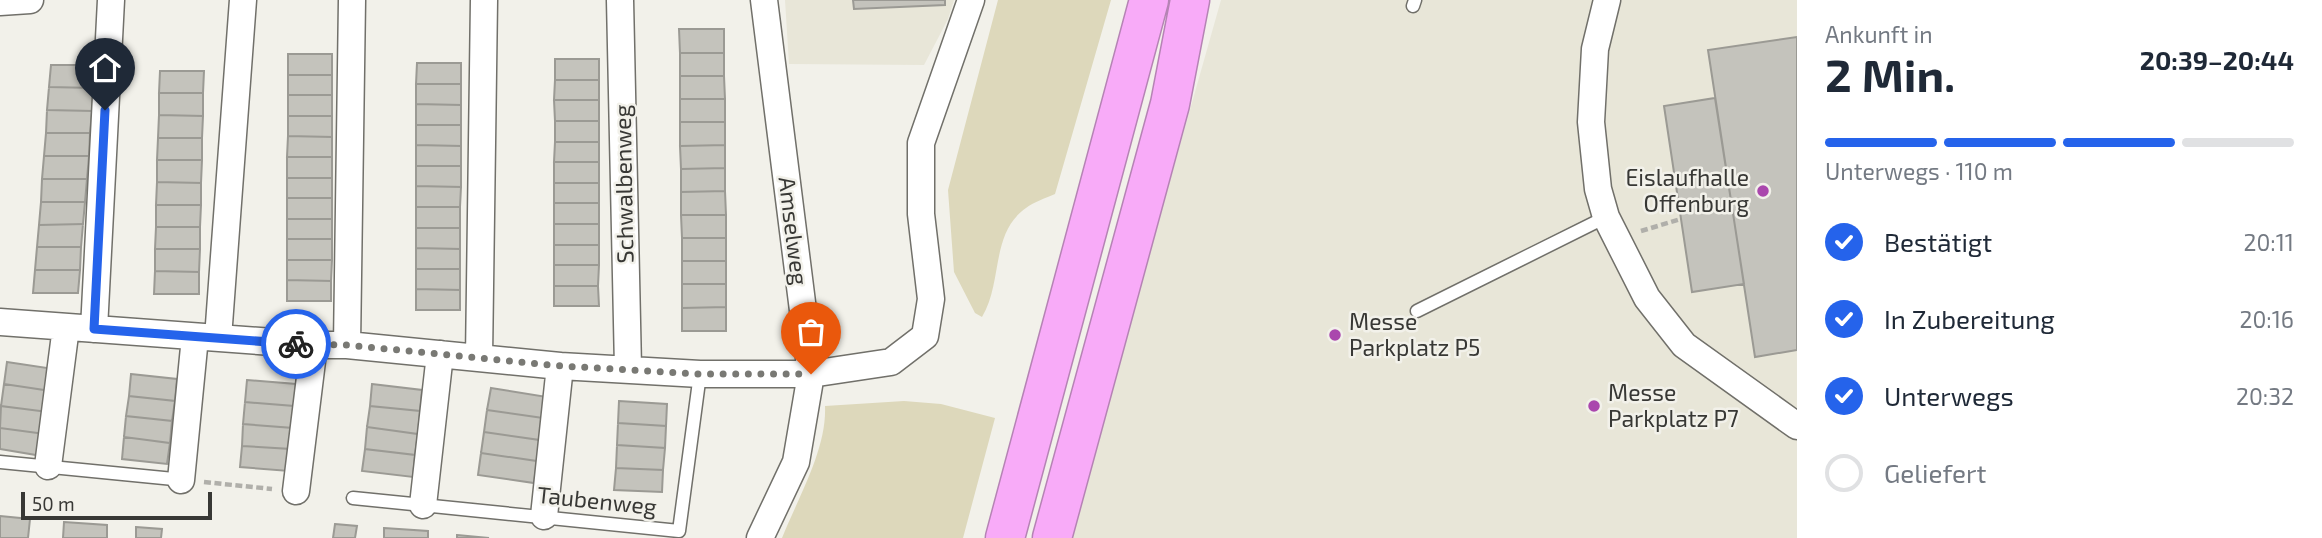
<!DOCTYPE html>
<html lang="de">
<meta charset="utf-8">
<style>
body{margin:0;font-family:"Exo 2",sans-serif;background:#f2f2f3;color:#1f2937;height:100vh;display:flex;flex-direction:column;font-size:26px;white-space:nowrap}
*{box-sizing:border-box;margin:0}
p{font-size:23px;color:#747a83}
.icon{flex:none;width:38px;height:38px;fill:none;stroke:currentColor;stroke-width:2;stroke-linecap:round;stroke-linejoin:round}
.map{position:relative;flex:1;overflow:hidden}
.details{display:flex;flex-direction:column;background:#fff;width:525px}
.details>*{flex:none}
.scale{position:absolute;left:21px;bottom:18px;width:191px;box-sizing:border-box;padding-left:7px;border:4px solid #383835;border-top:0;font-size:19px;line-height:24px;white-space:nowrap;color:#383835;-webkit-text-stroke:5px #f2f1ea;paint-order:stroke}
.pin{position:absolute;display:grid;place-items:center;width:60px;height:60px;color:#fff;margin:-72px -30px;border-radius:50% 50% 50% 0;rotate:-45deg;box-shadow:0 0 7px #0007}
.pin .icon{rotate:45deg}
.courier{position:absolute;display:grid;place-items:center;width:70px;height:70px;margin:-35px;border:5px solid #2563eb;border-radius:50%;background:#fff;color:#222;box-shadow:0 2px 9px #0007}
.headline em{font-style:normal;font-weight:700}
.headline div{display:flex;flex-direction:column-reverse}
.headline{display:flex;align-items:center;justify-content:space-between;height:119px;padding:0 28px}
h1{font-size:46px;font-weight:700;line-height:52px}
.bar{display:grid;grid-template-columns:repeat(4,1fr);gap:10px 7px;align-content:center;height:84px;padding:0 28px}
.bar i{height:9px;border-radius:5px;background:#e0e1e3}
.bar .selected{background:#2563eb}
.bar p{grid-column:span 4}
ol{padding:0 28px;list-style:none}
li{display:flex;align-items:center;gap:21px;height:77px}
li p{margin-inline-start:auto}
li .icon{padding:7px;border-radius:50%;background:#2563eb;color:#fff;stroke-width:4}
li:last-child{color:#747a83}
li i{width:38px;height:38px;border:4px solid #e0e1e3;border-radius:50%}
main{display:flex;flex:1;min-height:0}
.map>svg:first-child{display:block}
.built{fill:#e8e6d8}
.green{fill:#ddd8bb}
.building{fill:#c4c3bc;stroke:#9b9a94;stroke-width:2}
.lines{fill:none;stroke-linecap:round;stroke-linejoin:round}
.lane-casing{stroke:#71706a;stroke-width:15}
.street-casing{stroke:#71706a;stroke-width:29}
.highway-casing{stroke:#b583b4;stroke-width:41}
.path{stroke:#b0afaa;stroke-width:4.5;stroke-dasharray:7 3.5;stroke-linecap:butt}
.lane{stroke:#fff;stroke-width:12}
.street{stroke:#fff;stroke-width:26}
.highway{stroke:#f8abf8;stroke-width:38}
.done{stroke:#797974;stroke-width:7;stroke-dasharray:0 12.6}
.route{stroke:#2563eb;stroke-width:9}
.poi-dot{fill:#aa47ad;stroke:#f2f1ea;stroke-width:2.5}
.labels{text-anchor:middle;stroke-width:5;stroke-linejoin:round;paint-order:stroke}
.poi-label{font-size:23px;fill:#383835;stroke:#f2f1ea;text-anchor:start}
.street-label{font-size:23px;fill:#383835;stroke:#f2f1ea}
</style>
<main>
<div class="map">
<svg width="1797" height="538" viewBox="0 0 1797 538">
<rect width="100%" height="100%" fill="#f2f1ea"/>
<path class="built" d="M785 0H954L948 19 924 65 789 64Z
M1221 0H1797V538H1069Z"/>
<path class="green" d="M998 0H1111L1055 194C1046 198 1034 202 1026 208 990 233 1003 283 982 317L975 313 954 272 948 190Z
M904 401 941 404 995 418 963 538H782C798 498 827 449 825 406Z"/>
<path class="building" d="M853 0H945V5L854 9Z
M679 29H724V53H680Z
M1797 37V350L1755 357 1708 50Z
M680 53H724V76H680Z
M288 54H332V75H288Z
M555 59H599V80H555Z
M417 63H461V84H416Z
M51 65H95L94 88 49 87Z
M160 71H204L203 93H159Z
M288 75H332V95H288Z
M680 76H724L725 99H680Z
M555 80H599V100H554Z
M416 84H461V105L416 104Z
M49 87 94 88 92 111 47 110Z
M159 93H203V116L159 115Z
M288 95H332V116H288Z
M1715 98 1744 284 1692 292 1664 106Z
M680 99H725V122H680Z
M554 100H599V121H555Z
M416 104 461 105V125H416Z
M47 110 92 111 90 133H46Z
M159 115 203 116 202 138H158Z
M288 116H332V137L288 136Z
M555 121H599V142H555Z
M680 122H725V145L680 146Z
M416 125H461V146L416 145Z
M46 133H90L89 156H44Z
M288 136 332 137V157H287Z
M158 138H202V160H157Z
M555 142H599V162H554Z
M416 145 461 146V166H416Z
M725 145V168L681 169 680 146Z
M44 156H89L87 179H42Z
M287 157H332V178H287Z
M157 160H202L201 183 157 182Z
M554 162H599V183H554Z
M416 166H461V187L416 186Z
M725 168V191L681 192V169Z
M287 178H332V198H287Z
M42 179H87L85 202H41Z
M157 182 201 183V205H156Z
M554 183H599V203H554Z
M416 186 461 187 460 207H416Z
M725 191 726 215H681V192Z
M287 198H332V219H287Z
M41 202H85L83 224 39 225Z
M554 203H599V224H554Z
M156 205H201L200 227H156Z
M416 207H460V228H416Z
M681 215H726V238H682Z
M287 219H332V239H287Z
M83 224 81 247H37L39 225Z
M554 224H599V245H554Z
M156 227H200V249H155Z
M416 228H460V249L416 248Z
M682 238H726V261H682Z
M287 239H332V260H287Z
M554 245H599V265H554Z
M37 247H81L80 270H35Z
M416 248 460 249V269H416Z
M155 249H200L199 272 155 271Z
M287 260H332L331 281 287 280Z
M682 261H726V284H682Z
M554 265H599L598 286H554Z
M416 269H460V290L416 289Z
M35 270H80L78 293H33Z
M155 271 199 272V294H154Z
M287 280 331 281V301H287Z
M682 284H726V307L682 308Z
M554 286H598L599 306H554Z
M416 289 460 290V310H416Z
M726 307V331H682V308Z
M7 362 54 369 51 391 4 384Z
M131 374 177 379 175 401 129 396Z
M247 380 296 384 294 406 245 402Z
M4 384 51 391 48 412 1 406Z
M372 384 422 390 420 411 370 406Z
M491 388 547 397 543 418 487 410Z
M129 396 175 401 172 421 126 416Z
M619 401 667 404 666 426 618 423Z
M245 402 294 406 293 428 243 424Z
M1 406 48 412 45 434 0 428Z
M370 406 420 411 418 434 367 427Z
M487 410 543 418 540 440 484 432Z
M126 416 172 421 170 443 124 437Z
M618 423 666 426 665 448 617 445Z
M243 424 293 428 291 449 242 446Z
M367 427 418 434 415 455 365 449Z
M0 428 45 434 42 456 0 449Z
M484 432 540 440 537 461 481 453Z
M124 437 170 443 167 464 122 459Z
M617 445 665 448 663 470 616 468Z
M242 446 291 449 289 471 240 467Z
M365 449 415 455 413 477 362 471Z
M481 453 537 461 534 483 478 475Z
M616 468 663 470 662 492 614 490Z
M0 516 30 519 28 538H0Z
M64 522 107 525V538H63Z
M335 524 357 526 355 538H333Z
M136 527 162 529 161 538H136Z
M384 528 428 531V538H384Z
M457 535 489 538H457Z"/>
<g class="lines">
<g class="lane-casing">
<path id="lane" d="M1413 6 1415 0
M1417 311 1606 217
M0 462 184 480
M353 498 679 531 700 374"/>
</g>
<g class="street-casing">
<path id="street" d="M620 0 628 368
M1607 0 1595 49 1591 122 1598 189 1606 217 1647 298 1684 345 1797 426
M0 2 30 0
M0 322 314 345H347L560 366 700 374H811L891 362 925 336 931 299 921 214V143L971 0
M94 329 111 0
M218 338 243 0
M347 345 352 0
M479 358 484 0
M48 466 66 327
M181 480 195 337
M296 491 314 345
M423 505 440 354
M544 516 560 366
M760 538 796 462 811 374 764 0"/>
</g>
<g class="highway-casing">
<path id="highway" d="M1005 538 1149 0
M1052 538 1170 104 1190 0"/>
</g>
<path class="path" d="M1641 231 1681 219
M204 482 272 489"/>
<use href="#lane" class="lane"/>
<use href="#street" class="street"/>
<use href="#highway" class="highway"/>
</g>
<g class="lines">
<path class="done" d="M296 344 347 345 561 366 700 374H811"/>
<path class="route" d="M105 110 94 329 296 344"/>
</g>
<g class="poi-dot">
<circle cx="1763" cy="191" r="7"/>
<circle cx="1335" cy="335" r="7"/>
<circle cx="1594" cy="406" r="7"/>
</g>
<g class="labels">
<g class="poi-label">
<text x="1749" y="186" text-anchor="end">Eislaufhalle<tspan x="1749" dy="26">Offenburg</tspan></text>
<text x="1349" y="330">Messe<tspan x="1349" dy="26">Parkplatz P5</tspan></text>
<text x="1608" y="401">Messe<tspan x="1608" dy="26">Parkplatz P7</tspan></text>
</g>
<g class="street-label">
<text transform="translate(624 184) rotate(-91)" y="8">Schwalbenweg</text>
<text transform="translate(793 231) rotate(83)" y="8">Amselweg</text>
<text transform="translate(597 501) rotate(6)" y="8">Taubenweg</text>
</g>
</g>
</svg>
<div class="scale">50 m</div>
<div class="pin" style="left:811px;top:374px;background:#ea580c"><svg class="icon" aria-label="bag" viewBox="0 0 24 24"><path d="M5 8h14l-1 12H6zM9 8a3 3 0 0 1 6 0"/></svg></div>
<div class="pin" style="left:105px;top:110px;background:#1f2937"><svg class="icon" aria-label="home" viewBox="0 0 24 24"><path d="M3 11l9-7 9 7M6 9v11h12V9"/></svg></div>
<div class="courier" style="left:296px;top:344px"><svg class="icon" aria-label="bike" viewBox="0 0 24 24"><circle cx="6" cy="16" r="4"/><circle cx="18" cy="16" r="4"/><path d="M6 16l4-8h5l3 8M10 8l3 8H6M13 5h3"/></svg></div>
</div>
<section class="details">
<div class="headline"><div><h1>2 Min.</h1><p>Ankunft in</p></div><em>20:39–20:44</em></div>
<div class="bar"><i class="selected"></i><i class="selected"></i><i class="selected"></i><i></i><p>Unterwegs · 110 m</p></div>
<ol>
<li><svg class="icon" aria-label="check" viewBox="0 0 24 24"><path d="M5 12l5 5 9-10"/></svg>Bestätigt<p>20:11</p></li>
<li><svg class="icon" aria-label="check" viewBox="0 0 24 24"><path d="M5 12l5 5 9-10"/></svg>In Zubereitung<p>20:16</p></li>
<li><svg class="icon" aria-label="check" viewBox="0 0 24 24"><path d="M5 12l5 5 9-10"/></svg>Unterwegs<p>20:32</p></li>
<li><i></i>Geliefert</li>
</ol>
</section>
</main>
